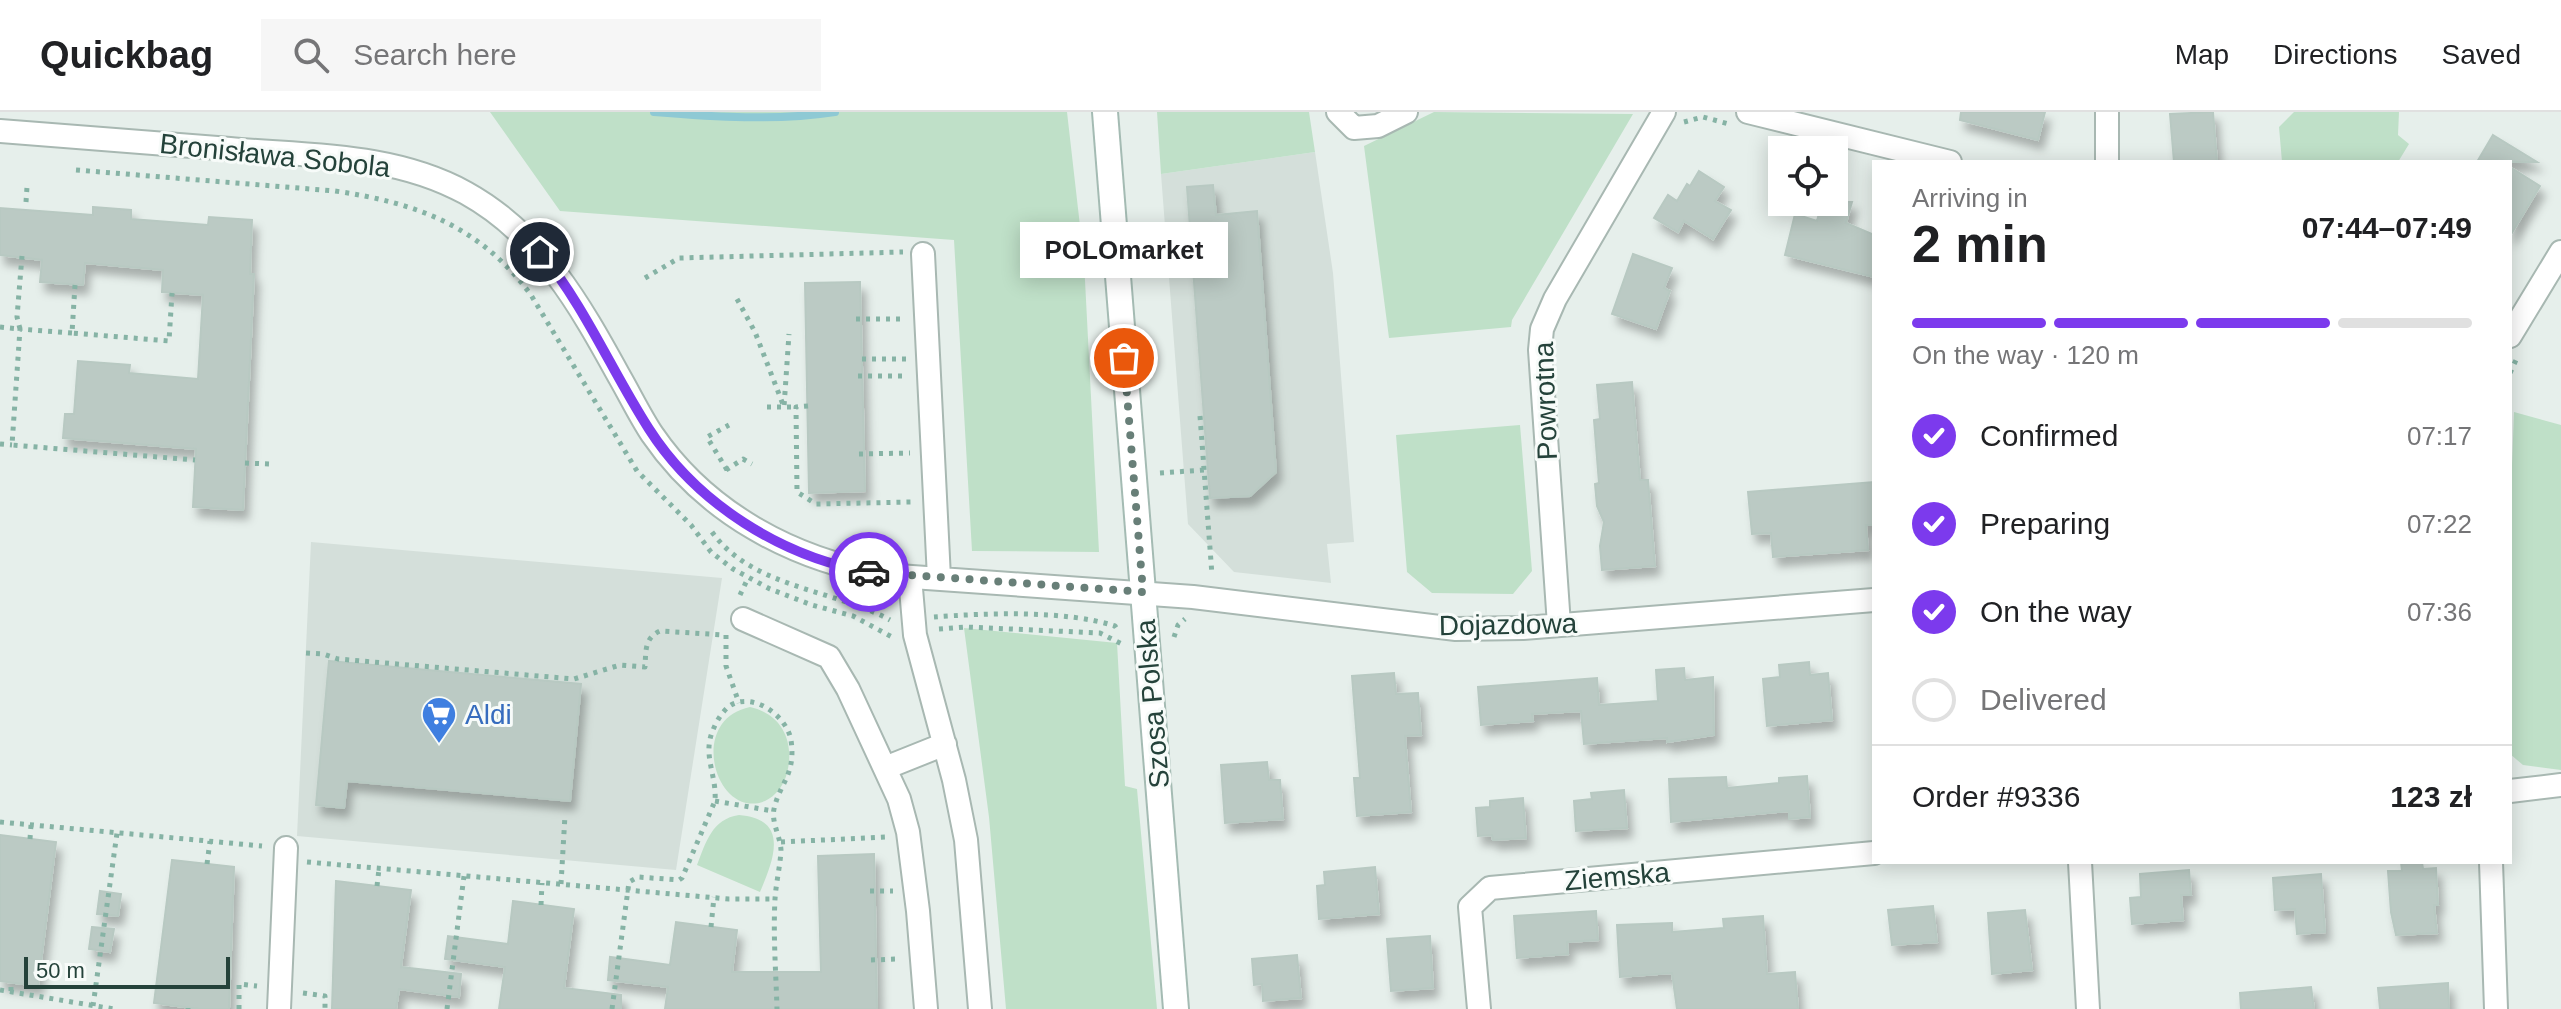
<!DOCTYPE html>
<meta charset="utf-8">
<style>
body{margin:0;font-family:Arial,sans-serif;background:#f6f6f6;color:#202124;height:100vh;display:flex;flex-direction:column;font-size:30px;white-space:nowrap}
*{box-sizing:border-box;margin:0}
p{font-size:26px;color:#757577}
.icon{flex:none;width:44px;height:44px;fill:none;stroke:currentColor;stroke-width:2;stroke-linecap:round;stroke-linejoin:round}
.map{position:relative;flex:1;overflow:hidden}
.sheet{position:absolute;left:1872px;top:48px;width:640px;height:704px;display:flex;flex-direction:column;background:#fff;border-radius:0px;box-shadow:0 4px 20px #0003}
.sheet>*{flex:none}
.fabs{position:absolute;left:1768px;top:24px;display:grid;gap:16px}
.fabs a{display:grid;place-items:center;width:80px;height:80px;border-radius:0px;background:#fff;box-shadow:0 4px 20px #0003;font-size:40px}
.scale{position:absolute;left:24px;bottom:20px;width:206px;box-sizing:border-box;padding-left:8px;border:4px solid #24423a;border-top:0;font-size:22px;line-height:28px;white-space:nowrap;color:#24423a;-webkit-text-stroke:6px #f7fbf9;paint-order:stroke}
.pin{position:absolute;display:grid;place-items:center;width:68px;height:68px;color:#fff;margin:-34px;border:4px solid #fff;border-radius:50%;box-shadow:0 2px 8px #0007}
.courier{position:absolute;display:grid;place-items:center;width:80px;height:80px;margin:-40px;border:6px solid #7c3aed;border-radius:50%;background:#fff;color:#222;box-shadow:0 2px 10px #0007}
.bubble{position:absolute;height:56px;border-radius:0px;background:#fff;box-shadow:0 4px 20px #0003;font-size:26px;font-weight:600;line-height:56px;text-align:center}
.headline em{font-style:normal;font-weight:600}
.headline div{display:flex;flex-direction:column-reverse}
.headline{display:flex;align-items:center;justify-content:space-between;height:136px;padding:0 40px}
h1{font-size:52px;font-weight:600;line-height:60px}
.bar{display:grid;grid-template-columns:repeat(4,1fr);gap:12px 8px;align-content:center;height:96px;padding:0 40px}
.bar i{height:10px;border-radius:6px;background:#e0e0e0}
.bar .current{background:#7c3aed}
.bar p{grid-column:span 4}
.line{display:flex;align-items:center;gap:20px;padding:0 40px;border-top:2px solid #e0e0e0}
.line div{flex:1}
ol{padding:0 40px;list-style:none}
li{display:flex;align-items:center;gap:24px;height:88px}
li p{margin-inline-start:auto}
li .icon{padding:8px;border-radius:50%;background:#7c3aed;color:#fff;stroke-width:4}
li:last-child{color:#757577}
li i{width:44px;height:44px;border:4px solid #e0e0e0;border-radius:50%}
header{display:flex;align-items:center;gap:48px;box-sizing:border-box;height:112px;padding:0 40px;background:#fff;border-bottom:2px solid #e0e0e0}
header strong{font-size:38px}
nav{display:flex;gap:44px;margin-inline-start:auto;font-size:28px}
.search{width:560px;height:72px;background:#f6f6f6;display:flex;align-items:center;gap:20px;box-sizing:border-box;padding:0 28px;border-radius:0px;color:#757577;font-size:30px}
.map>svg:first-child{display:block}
.built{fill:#d4dfda}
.green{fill:#bfe0c8}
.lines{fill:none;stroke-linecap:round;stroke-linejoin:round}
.stream{stroke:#8ec9d4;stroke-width:8}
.building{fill:#bbcac4;stroke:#b8c9c2;stroke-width:2;filter:url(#shadow)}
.street-casing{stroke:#a8b8b2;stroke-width:26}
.secondary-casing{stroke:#a4bbb3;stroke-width:28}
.path{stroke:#86b3a5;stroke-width:5;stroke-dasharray:4 6;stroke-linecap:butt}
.street{stroke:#fff;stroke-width:22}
.secondary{stroke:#fff;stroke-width:24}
.done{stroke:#687f78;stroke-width:8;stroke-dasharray:0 14.4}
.route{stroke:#7c3aed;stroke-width:10}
.labels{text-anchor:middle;stroke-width:6;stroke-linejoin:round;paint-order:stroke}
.street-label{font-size:28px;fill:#24423a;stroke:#f7fbf9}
.shop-label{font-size:28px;fill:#366cbe;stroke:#f7fbf9;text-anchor:start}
</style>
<header>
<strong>Quickbag</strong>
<div class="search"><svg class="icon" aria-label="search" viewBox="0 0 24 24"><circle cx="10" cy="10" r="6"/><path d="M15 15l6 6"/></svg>Search here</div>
<nav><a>Map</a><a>Directions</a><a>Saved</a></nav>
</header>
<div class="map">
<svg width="2561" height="897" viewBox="0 0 2561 897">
<defs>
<filter id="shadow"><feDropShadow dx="5" dy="9" stdDeviation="4" flood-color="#0004"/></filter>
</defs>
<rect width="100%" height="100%" fill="#e6efeb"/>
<path class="built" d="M1315 40 1333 161 1354 430 1327 432 1331 471 1234 460 1188 412 1161 62Z
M311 430 722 466 676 758 297 724Z"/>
<path class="green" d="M490 0H1067L1084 149 1099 440 972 439 954 128 560 99Z
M1157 0H1309L1315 40 1161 62Z
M1434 0 1633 2 1512 208 1511 215 1389 226 1364 34Z
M2294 0H2399L2398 23 2409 32 2398 50H2282L2279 15Z
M2514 300 2561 313V658L2523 653 2510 642V407Z
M1520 313 1532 459 1513 482 1432 481 1407 460 1396 323Z
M964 516 1117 531 1125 674 1137 677 1157 897H1006L989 705Z
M750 595C782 602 795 630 787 661 784 673 776 684 765 689 716 709 686 608 750 595Z
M739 703C791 707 773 749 760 780L697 753C706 730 712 707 739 703Z"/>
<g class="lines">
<path class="stream" d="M654 0C714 5 776 9 835 0"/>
</g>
<path class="building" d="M1961 0H2045L2038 28 1960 8Z
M2213 0 2217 50H2174L2170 2Z
M2493 23 2537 50H2477Z
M2510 55 2540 74 2510 124Z
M1699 59 1724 75 1715 89 1731 98 1713 127 1684 109 1678 120 1654 106 1668 83 1677 89 1687 72 1690 74Z
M1213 73 1216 103 1257 99 1276 360 1250 384 1210 386 1187 75Z
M1822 90H1852L1846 111 1874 123V165L1785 143 1795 102 1817 109Z
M93 95 131 98V107L208 113 209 105 252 108 250 162H254L243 398 193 395 196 337 63 326 65 302H74L78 249 130 253 129 261 198 267 203 183 162 180 163 158 85 151 83 173 40 170 42 148 0 143V96L93 103Z
M1633 142 1672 156 1664 176 1670 179 1656 217 1612 202Z
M860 170 865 379 809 381 805 171Z
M1632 270 1640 368H1648L1655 454 1602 458 1600 434 1604 410 1597 394 1595 372 1599 371 1594 308 1600 307 1597 273Z
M1874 370V413H1866L1868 438 1773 445 1771 421 1752 422 1748 380Z
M329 549 581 572 570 689 347 669 344 696 316 693Z
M1809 550 1810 563 1828 561 1832 608 1767 614 1763 567 1780 565 1779 553Z
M1684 556 1685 568 1713 565 1714 623 1667 630V626L1584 632 1581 599 1532 602 1533 609 1481 613 1478 575 1597 566 1599 593 1658 589 1656 558Z
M1394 561 1396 582 1418 581 1421 623 1405 624 1411 700 1357 704 1354 666H1360L1352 564Z
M1267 650 1269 668H1280L1283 707 1225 711 1221 653Z
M1807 664 1810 705 1789 707V699L1671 710 1669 667 1726 665 1727 676 1779 671V666Z
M1624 678 1627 716 1576 719 1574 689 1592 687 1591 681Z
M1523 686 1526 726 1493 728 1492 723 1478 724 1476 696 1490 695V689Z
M0 723 56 730 38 874 0 869Z
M874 742 877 897H665L668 875 608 868 610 845 670 853 676 810 737 818 732 860H821L818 744Z
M172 748 234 755 229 897H199L154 891Z
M2401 750H2422L2423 757 2436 756 2438 793H2434L2437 821 2396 823 2391 800 2388 759H2402Z
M1375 755 1379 802 1319 807 1317 774 1325 773 1324 760Z
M2189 758 2191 783H2181L2183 808 2132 812 2130 786 2141 785 2140 762Z
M2321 762 2325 820 2297 822 2295 797 2275 798 2273 766Z
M336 769 411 778 401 855 461 862 459 885 399 877 396 897H332Z
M100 779 121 782 118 804 97 802Z
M513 789 574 797 564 876 621 883V897H499L505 855 445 847 448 824 508 832Z
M1933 794 1937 830 1892 833 1888 798Z
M2025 798 2032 858 1992 862 1988 801Z
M1596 799 1598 828 1567 830 1568 842 1517 846 1514 804Z
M1763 804 1767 862 1795 860 1798 897H1677L1672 861 1620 865 1617 813 1672 811V820L1724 816 1723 807Z
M92 815 114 817 110 840 89 837Z
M1430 824 1433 876 1391 879 1387 827Z
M1297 843 1301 886 1263 889 1262 872 1254 873 1252 847Z
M2448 871 2449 897H2380L2378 876Z
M2311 875 2314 897H2241L2240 881Z"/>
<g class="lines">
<g class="street-casing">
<path id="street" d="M1338 0 1354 16 1378 14 1406 0
M1748 0 1950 50
M0 19C77 25 153 31 230 37 309 44 394 41 466 81 540 122 580 193 619 264 630 283 640 304 652 322 706 401 792 447 884 463L1193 485 1456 517 1523 516 1874 488
M2107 50V1
M923 142 939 466
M2510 224 2561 140
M910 465 915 523 954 668 966 728 980 897
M743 507 829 545 848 577 899 687 908 720 918 799 926 897
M1559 513 1540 238 1542 217 1555 187 1664 0
M885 656 945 632
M2510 679 2561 673
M2080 750 2088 897
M2491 750 2496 897
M279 897 286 736
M1479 897 1470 795 1490 776 1874 741"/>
</g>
<g class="secondary-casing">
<path id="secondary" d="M1105 0 1176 897"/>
</g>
<path class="path" d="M1684 10 1703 5 1729 12
M76 58 335 79C417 91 480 114 531 183L637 359 691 413 711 440 733 457 770 477 812 493 853 504 892 525
M26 90 27 75
M645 166 679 146 903 140
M75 173 72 221 169 229 172 181
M737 187 755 220 784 295 789 222
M856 207H903
M0 215 20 217 17 205 22 144
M72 221 20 217 12 333 195 348
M862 247H907
M2510 261 2516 248
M858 264H905
M808 294 796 295 797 380 816 392 911 390
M767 295H796
M1200 304 1212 463
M0 332 12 333
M859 342 910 341
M245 351 269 352
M726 358 743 347 752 352
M727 358 707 325 729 313
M1160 361 1204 358
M712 420C752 476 833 477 890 508
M740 483 748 466
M934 505C986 501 1066 498 1115 514L1119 520
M939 517 966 515 1100 521 1122 532
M726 523V554L739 591
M1174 525 1178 513 1185 507
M306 541 323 542 338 547 574 567 620 553 645 555C646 540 644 526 660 519L725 523
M715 689 773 699
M0 710 262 734
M30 727 31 713
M781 730 887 725
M307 750 729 787H775
M207 752 210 729
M561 772 565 703
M377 774 379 757
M870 779H893
M541 793 542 771
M711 815 714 785
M871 848 898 847
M0 878 114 897
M11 879V870
M303 881 325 884V897
M93 894 117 721
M188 897V896
M239 897V872L257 874
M447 897 464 764
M612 897 629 770 638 765 679 768 682 766 715 689C717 663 702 643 713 618 716 610 723 598 731 593 755 580 787 605 791 628 796 663 780 670 774 697 771 710 781 726 781 739 780 755 776 771 775 787 773 824 776 861 777 897"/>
<use href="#street" class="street"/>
<use href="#secondary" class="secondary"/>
</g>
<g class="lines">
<path class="done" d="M869 460 1143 480 1124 246"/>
<path class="route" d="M540 140C585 194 611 258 649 317 697 392 782 445 869 460"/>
</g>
<defs>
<g id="supermarket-pin" transform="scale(1.8)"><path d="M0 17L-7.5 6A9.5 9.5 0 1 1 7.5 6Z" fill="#3f7fe0" stroke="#f7fbf9"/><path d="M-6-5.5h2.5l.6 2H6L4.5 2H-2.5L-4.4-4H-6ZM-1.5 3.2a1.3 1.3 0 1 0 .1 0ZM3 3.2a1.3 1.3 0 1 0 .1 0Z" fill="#fff"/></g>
</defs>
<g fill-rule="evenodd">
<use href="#supermarket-pin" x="439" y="602"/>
</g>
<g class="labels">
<g class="street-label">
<text transform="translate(275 43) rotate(6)" y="10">Bronisława Sobola</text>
<text transform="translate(1545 289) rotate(-92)" y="10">Powrotna</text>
<text transform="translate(1508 512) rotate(-1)" y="10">Dojazdowa</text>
<text transform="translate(1152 592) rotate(-95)" y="10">Szosa Polska</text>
<text transform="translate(1617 764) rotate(-5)" y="10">Ziemska</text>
</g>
<g class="shop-label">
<text x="465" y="612">Aldi</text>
</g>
</g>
</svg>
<div class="fabs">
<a><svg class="icon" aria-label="locate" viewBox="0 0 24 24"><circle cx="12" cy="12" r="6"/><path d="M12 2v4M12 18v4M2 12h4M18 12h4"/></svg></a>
</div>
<div class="scale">50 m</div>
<div class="pin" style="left:1124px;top:246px;background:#ea580c"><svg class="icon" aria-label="bag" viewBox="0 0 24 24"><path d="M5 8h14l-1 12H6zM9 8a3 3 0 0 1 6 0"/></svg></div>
<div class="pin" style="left:540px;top:140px;background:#1f2937"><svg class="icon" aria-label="home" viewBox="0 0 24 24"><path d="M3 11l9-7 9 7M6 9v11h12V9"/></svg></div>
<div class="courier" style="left:869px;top:460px"><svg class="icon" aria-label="car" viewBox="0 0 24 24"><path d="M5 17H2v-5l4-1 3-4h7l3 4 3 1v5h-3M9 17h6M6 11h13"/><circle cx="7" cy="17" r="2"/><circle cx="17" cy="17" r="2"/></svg></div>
<div class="bubble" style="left:1020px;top:110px;width:208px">POLOmarket</div>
<section class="sheet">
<div class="headline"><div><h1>2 min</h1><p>Arriving in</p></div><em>07:44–07:49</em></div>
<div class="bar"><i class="current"></i><i class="current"></i><i class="current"></i><i></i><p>On the way · 120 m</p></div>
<ol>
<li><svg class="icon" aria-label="check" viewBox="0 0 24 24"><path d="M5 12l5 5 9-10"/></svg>Confirmed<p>07:17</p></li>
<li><svg class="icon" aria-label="check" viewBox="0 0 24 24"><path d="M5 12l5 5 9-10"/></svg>Preparing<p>07:22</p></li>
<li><svg class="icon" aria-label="check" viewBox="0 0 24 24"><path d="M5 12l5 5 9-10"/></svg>On the way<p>07:36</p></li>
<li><i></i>Delivered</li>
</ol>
<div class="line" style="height:104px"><div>Order #9336</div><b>123 zł</b></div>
</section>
</div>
